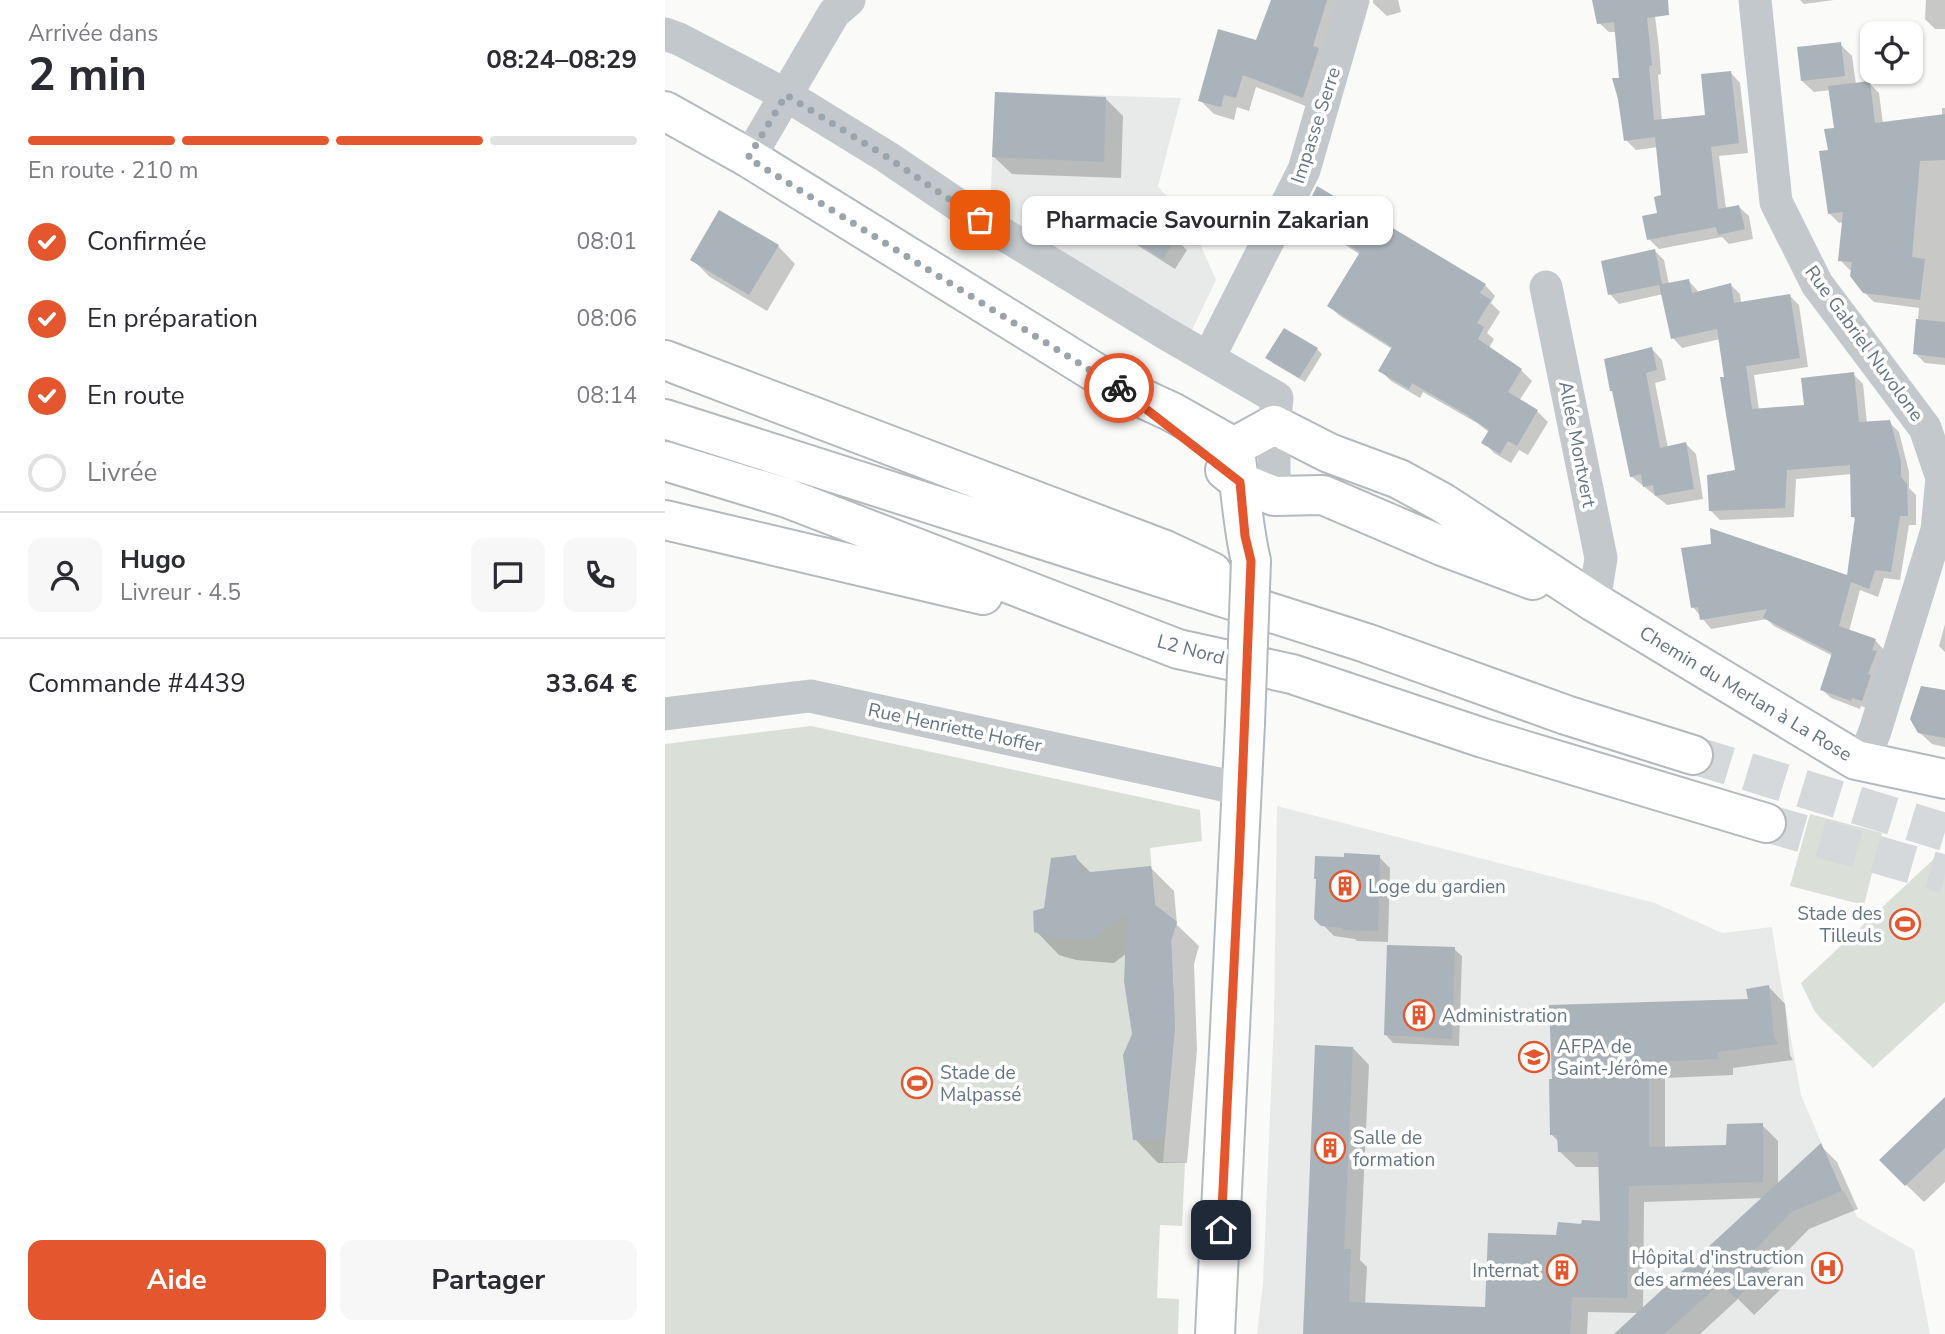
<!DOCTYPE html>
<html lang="fr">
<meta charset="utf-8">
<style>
body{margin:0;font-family:"Nunito Sans",sans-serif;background:#f7f7f7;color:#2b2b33;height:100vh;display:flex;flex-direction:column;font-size:26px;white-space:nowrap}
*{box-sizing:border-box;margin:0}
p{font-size:23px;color:#7c7c81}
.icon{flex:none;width:38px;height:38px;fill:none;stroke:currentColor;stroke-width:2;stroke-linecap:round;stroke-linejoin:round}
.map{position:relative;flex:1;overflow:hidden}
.details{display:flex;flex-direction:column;background:#fff;width:665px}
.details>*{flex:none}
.fabs{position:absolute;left:1195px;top:21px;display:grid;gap:14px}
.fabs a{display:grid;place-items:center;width:63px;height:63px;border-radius:14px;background:#fff;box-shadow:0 2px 5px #0004;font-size:35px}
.pin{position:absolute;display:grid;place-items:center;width:60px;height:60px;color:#fff;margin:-30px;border-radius:14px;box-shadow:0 4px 10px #0006}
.courier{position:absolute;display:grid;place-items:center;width:70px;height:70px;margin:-35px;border:5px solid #e4572e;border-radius:50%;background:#fff;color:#222;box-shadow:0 2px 9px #0007}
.bubble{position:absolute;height:49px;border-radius:14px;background:#fff;box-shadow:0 2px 5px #0004;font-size:23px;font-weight:700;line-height:49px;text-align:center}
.headline em{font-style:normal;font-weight:700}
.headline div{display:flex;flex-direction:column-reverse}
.headline{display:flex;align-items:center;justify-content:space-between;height:119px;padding:0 28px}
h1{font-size:46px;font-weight:700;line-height:52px}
.bar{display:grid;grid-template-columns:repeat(4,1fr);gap:10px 7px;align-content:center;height:84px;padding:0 28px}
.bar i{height:9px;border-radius:5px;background:#e1e1e2}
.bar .current{background:#e4572e}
.bar p{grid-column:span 4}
.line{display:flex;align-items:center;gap:18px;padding:0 28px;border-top:2px solid #e1e1e2}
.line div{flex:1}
.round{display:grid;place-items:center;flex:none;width:74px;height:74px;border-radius:14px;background:#f7f7f7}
ol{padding:0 28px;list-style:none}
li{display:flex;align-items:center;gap:21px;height:77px}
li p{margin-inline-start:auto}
li .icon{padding:7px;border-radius:50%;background:#e4572e;color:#fff;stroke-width:4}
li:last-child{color:#7c7c81}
li i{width:38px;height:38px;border:4px solid #e1e1e2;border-radius:50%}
.cta{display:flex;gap:14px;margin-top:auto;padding:14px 28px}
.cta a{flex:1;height:80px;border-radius:14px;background:#e4572e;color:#fff;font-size:28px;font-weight:700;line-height:80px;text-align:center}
.cta a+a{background:#f7f7f7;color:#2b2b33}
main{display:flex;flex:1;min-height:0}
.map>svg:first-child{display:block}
.built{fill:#e8e9e9}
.green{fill:#dadfd7}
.shadow{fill:#0003;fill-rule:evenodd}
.building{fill:#aab3b9}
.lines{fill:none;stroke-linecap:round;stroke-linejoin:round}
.highway-tunnel{stroke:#d5d9db;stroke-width:38;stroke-dasharray:38 19;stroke-linecap:butt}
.secondary-casing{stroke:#b3babf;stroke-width:42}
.highway-casing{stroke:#b4b9bd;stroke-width:42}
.street{stroke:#c3c8cc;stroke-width:33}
.secondary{stroke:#fff;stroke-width:38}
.highway{stroke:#fff;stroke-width:38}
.secondary-bridge-casing{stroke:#b3babf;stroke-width:42;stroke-linecap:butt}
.secondary-bridge{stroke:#fff;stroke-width:38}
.done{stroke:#99a4ac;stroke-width:7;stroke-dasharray:0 12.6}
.route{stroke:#e4572e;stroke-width:9}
.labels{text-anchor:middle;stroke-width:7;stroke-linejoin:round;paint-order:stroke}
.street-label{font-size:19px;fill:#657683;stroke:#fff}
.poi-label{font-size:19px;fill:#657683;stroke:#fff;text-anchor:start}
</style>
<main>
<section class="details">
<div class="headline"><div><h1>2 min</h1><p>Arrivée dans</p></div><em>08:24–08:29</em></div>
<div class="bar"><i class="current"></i><i class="current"></i><i class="current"></i><i></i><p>En route · 210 m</p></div>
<ol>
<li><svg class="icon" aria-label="check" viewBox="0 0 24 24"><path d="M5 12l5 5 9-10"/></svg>Confirmée<p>08:01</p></li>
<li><svg class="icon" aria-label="check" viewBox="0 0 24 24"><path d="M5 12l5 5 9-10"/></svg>En préparation<p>08:06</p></li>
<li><svg class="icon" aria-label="check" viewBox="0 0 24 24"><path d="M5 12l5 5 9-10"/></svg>En route<p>08:14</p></li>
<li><i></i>Livrée</li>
</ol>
<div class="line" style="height:126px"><a class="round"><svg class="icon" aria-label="person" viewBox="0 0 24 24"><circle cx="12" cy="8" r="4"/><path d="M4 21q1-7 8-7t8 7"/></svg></a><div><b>Hugo</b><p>Livreur · 4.5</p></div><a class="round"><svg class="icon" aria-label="chat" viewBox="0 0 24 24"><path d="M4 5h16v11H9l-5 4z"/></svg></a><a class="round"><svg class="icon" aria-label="phone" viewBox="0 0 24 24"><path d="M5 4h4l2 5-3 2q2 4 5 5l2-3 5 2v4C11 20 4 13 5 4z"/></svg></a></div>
<div class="line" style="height:91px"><div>Commande #4439</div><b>33.64 €</b></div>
<div class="cta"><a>Aide</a><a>Partager</a></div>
</section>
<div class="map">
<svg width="1280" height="1334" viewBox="0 0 1280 1334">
<rect width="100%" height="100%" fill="#fafaf8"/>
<path class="built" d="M330 92 516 98 493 186 528 228 551 280 526 332 325 211Z
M612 806 990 903 1057 933 1107 927 1112 960 1136 1095 1177 1191H1179L1192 1217 1249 1250 1265 1334H592L598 1283 609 1018Z"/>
<path class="green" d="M146 726 535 810 537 841 485 848 490 905 512 922 506 940 510 1026 498 1162 520 1163 517 1226 495 1225 492 1298 514 1299 513 1334H0V744Z
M1145 814 1217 833 1199 905 1125 886Z
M1272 856 1280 864V1002L1208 1068 1155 1018 1149 1010 1136 983Z"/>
<path class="shadow" d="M608 0H688L651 110 591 87 584 111 572 107 569 120 549 114 535 100 592 42Z
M708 0H733L736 12 722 16 708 3Z
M929 0H988L994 48 996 74 993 75 997 121 1042 117 1066 73 1075 83 1083 153 1054 156 1061 209 1074 207 1084 216 1088 239 1064 244 1057 237 994 249 984 239 994 214 998 197 993 147 971 150 961 140 951 32H944L934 23Z
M1135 0H1169L1139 4Z
M1261 0H1280V29H1270L1260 19Z
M1175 44 1187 56 1191 84 1204 83 1214 93 1218 124 1277 116V108H1280V365L1260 363 1250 353 1254 308 1209 302 1199 292 1188 270H1185L1175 260 1179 222 1174 223 1164 213 1165 151 1171 130 1166 90 1149 92 1137 81Z
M440 98 458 116 456 178 347 174 329 157Z
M640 215 820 285 830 296 826 303 835 312 822 333 829 339 824 348 856 370 867 381 854 401 872 411 883 422 863 455 854 450 846 463 829 453 819 442 825 433 812 423 758 392 755 398 726 381 715 370 727 349 675 316 664 306 696 255 650 226Z
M438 220 510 239 522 250 510 269 450 231Z
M113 246 130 264 102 311 45 277 27 259Z
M990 251 999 260 1004 284 1023 280 1032 290 1033 293 1066 285 1075 294 1076 303 1125 296 1134 305 1143 367 1089 375 1094 410 1140 407 1188 374 1198 384 1202 424 1224 422 1234 432 1244 472V488L1251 495V525H1244L1235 580 1219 578 1213 597 1195 590 1184 631 1210 640 1219 650 1206 710 1196 706 1195 709 1166 698 1157 689 1168 656 1109 626 1102 619 1046 629 1028 607 1183 577 1192 520 1188 517 1187 474 1131 479 1129 517 1055 520 1045 510 1072 471 1055 339 1017 348 1008 338 998 294 954 304 945 294Z
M652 349 657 354 640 382 608 363 603 357Z
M987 349 997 360 1001 380 990 383 1003 448 1021 444 1031 454 1038 499 1002 505 966 476 949 393Z
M1280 624V652L1274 646Z
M1280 692V747L1267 744 1254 732Z
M410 857 427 874 486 868 509 891 512 925 534 946 529 964 532 1050 522 1163H493L470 1139 469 1034 462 953 449 963 411 960 394 955 371 931 381 909Z
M714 857 725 868 723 942 692 941 690 939 669 936 651 918Z
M789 949 797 956 794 1046 728 1043 721 1035Z
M1104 987 1120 1004 1125 1055 1128 1060 1068 1068V1075L1000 1078V1148L1062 1147 1097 1125 1113 1141V1185L1156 1146 1172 1162 1193 1209 1144 1229 1103 1271 1118 1287 1089 1315 1073 1299 1035 1334H952L974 1313 923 1312 922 1334H639L688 1048 704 1065 695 1260 702 1267 700 1305 822 1309 893 1237 918 1226 936 1222 935 1167H911L894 1151V1142L886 1134 885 1081 1085 1001ZM1098 1198 978 1310 979 1202Z
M1280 1099V1182L1259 1202 1216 1160Z"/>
<path class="building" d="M606 0H662L648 46 654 48 638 98 578 75 571 98 559 95 556 107 533 101 553 29 591 40Z
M927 0H1003L1004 15 982 18 987 65 984 66 989 120 1040 115 1036 74 1066 71 1074 143 1046 147 1053 209 1074 205 1080 229 1053 235 1051 227 982 240 977 216 992 213 989 197 996 195 990 137 959 141 953 99 947 78H954L949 22 932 24Z
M1176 42 1180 76 1136 81 1132 47Z
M1205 81 1210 123 1280 114V160L1255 161 1247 257 1260 259 1255 300 1198 293 1185 276 1187 262 1173 261 1178 212 1163 214 1154 151 1163 150 1159 129 1169 128 1163 86Z
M330 92 441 97 439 162 327 157Z
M652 186 674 199 676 197 821 284 815 293 826 300 812 323 819 327 813 339 857 369 843 392 873 410 852 446 843 441 835 454 816 443 824 430 804 417V416L747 383 744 389 713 371 727 347 662 306 695 252 637 216Z
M451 198 512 237 498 259 436 220Z
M54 210 114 245 84 295 25 260Z
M990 249 997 284 1024 279 1027 293 1066 283 1069 303 1125 294 1135 358 1081 366 1087 409 1139 405 1136 378 1189 372 1194 422 1225 420 1236 461V477L1242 484 1243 516H1235L1226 572 1210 570 1204 589 1186 582 1174 626 1211 639 1207 650 1212 651 1203 674 1206 675 1197 701 1187 698 1186 701 1155 690 1167 653 1098 618 1102 609 1035 620 1033 607 1026 608 1016 548 1046 544 1045 528 1182 575 1190 517H1186L1185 465 1122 470 1120 508 1044 511 1042 475 1070 470 1055 377H1059L1052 329 1006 339 994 285 943 295 936 261Z
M1251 319 1280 322V358L1248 354Z
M619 328 653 348 634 378 600 358Z
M987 347 992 370 981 373 995 448 1021 442 1029 489 990 496 988 485 978 487 976 474 965 477 947 391H945L939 359Z
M1256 686 1280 690V738L1253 733 1245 719Z
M679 853 715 855 713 931 678 930V928L656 926 649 919 651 879H649L650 856 679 857Z
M411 855 416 873 486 866 490 905 512 922 506 940 510 1026 499 1140H468L458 1055 467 1034 459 981 462 913 426 940 386 938 369 932 368 911 379 908 386 858Z
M722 945 790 947 787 1039 719 1035Z
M1104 985 1109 1037 1113 1044 1052 1052 1053 1059 984 1062V1147L1061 1145 1062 1124 1098 1123V1182L964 1186 962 1298 907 1297 905 1334H638L650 1045 688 1047 679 1249H686L684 1302 820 1307 823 1233 891 1235 893 1222 916 1224 917 1220 935 1221 933 1152H893L892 1135H885L884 1079H887L884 1005 1083 999 1081 989Z
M1280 1097V1148L1240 1186 1214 1160Z
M1156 1143 1177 1191 1126 1212 1087 1253 1103 1269 1071 1299 1056 1283 999 1334H949Z"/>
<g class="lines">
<path class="highway-tunnel" d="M1028 755 1280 832
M1101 823 1280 874"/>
<g class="secondary-casing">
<path id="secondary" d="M0 111 84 158 457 389 507 412 569 447C576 485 577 524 586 561
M569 447 609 425 664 453 734 479 778 503 929 602 1191 760 1280 779
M560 470 575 482 609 496 658 495 777 546 868 580
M550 1334 580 723"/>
</g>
<g class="highway-casing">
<path id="highway" d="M0 360 500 550 547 572
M0 419 701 643 901 715 1028 755
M0 461 122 498 513 649 627 674 818 738 1101 823
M0 520 318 595"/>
</g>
<path class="street" d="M1090 0 1111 202 1152 284 1260 428 1277 478 1272 530 1210 731 1205 744 1191 760
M0 34 14 39 121 95 222 157 315 220 500 333 612 398 609 425V496
M84 158 169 13 184 0
M881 287 936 558 929 602
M544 357 639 170 688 0
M0 714 145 696 577 789"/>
<use href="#secondary" class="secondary"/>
<use href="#highway" class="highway"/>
<g class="secondary-bridge-casing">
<path id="secondary-bridge" d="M580 723 586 561"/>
</g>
<use href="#secondary-bridge" class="secondary-bridge"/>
</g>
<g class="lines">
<path class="done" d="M315 220 222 157 121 95 83 158 454 388"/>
<path class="route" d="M454 388 575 482 580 536 586 561 574 863 556 1230"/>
</g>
<defs>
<g id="building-ring" transform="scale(1.575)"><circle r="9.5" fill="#fff" stroke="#e4572e" stroke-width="1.5"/><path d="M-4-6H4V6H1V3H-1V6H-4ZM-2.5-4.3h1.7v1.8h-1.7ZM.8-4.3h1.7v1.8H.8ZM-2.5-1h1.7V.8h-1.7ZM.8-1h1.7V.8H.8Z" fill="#e4572e"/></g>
<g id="stadium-ring" transform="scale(1.575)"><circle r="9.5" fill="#fff" stroke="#e4572e" stroke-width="1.5"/><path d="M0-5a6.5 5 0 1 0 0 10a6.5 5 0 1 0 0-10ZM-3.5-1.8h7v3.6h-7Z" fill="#e4572e"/></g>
<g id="school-ring" transform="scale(1.575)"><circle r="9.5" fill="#fff" stroke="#e4572e" stroke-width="1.5"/><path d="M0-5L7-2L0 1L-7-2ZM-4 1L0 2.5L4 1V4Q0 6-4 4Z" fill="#e4572e"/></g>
<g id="hospital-ring" transform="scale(1.575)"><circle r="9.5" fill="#fff" stroke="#e4572e" stroke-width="1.5"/><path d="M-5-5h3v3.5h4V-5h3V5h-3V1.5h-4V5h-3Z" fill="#e4572e"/></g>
</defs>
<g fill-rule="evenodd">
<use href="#building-ring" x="680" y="886"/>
<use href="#stadium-ring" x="1240" y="924"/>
<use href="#building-ring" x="754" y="1015"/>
<use href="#school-ring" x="869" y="1057"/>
<use href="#stadium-ring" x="252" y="1083"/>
<use href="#building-ring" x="665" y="1148"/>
<use href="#hospital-ring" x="1162" y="1268"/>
<use href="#building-ring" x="897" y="1270"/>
</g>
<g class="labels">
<g class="street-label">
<text transform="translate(650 125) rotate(-72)" y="7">Impasse Serre</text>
<text transform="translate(1200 343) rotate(54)" y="7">Rue Gabriel Nuvolone</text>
<text transform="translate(913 444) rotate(79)" y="7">Allée Montvert</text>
<text transform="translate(526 649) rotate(15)" y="7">L2 Nord</text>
<text transform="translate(1081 693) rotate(31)" y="7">Chemin du Merlan à La Rose</text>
<text transform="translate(290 727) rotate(12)" y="7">Rue Henriette Hoffer</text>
</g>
<g class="poi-label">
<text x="703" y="893">Loge du gardien</text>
<text x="1217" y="920" text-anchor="end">Stade des<tspan x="1217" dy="22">Tilleuls</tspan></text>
<text x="777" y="1022">Administration</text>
<text x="892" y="1053">AFPA de<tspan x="892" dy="22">Saint-Jérôme</tspan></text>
<text x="275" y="1079">Stade de<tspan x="275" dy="22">Malpassé</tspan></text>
<text x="688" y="1144">Salle de<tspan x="688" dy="22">formation</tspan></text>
<text x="1139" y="1264" text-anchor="end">Hôpital d'instruction<tspan x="1139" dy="22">des armées Laveran</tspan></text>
<text x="874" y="1277" text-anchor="end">Internat</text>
</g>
</g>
</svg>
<div class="fabs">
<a><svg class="icon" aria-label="locate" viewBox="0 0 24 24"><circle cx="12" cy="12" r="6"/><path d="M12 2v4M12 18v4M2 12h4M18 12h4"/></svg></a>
</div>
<div class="pin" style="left:315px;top:220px;background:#ea580c"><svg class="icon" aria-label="bag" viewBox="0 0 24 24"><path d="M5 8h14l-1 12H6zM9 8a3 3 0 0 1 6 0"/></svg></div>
<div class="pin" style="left:556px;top:1230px;background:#1f2937"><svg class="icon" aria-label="home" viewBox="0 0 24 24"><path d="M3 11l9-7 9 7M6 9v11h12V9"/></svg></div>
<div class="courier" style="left:454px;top:388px"><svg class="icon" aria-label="bike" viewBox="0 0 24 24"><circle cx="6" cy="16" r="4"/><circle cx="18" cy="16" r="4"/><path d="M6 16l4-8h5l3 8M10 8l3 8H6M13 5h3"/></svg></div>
<div class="bubble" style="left:357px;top:196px;width:371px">Pharmacie Savournin Zakarian</div>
</div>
</main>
